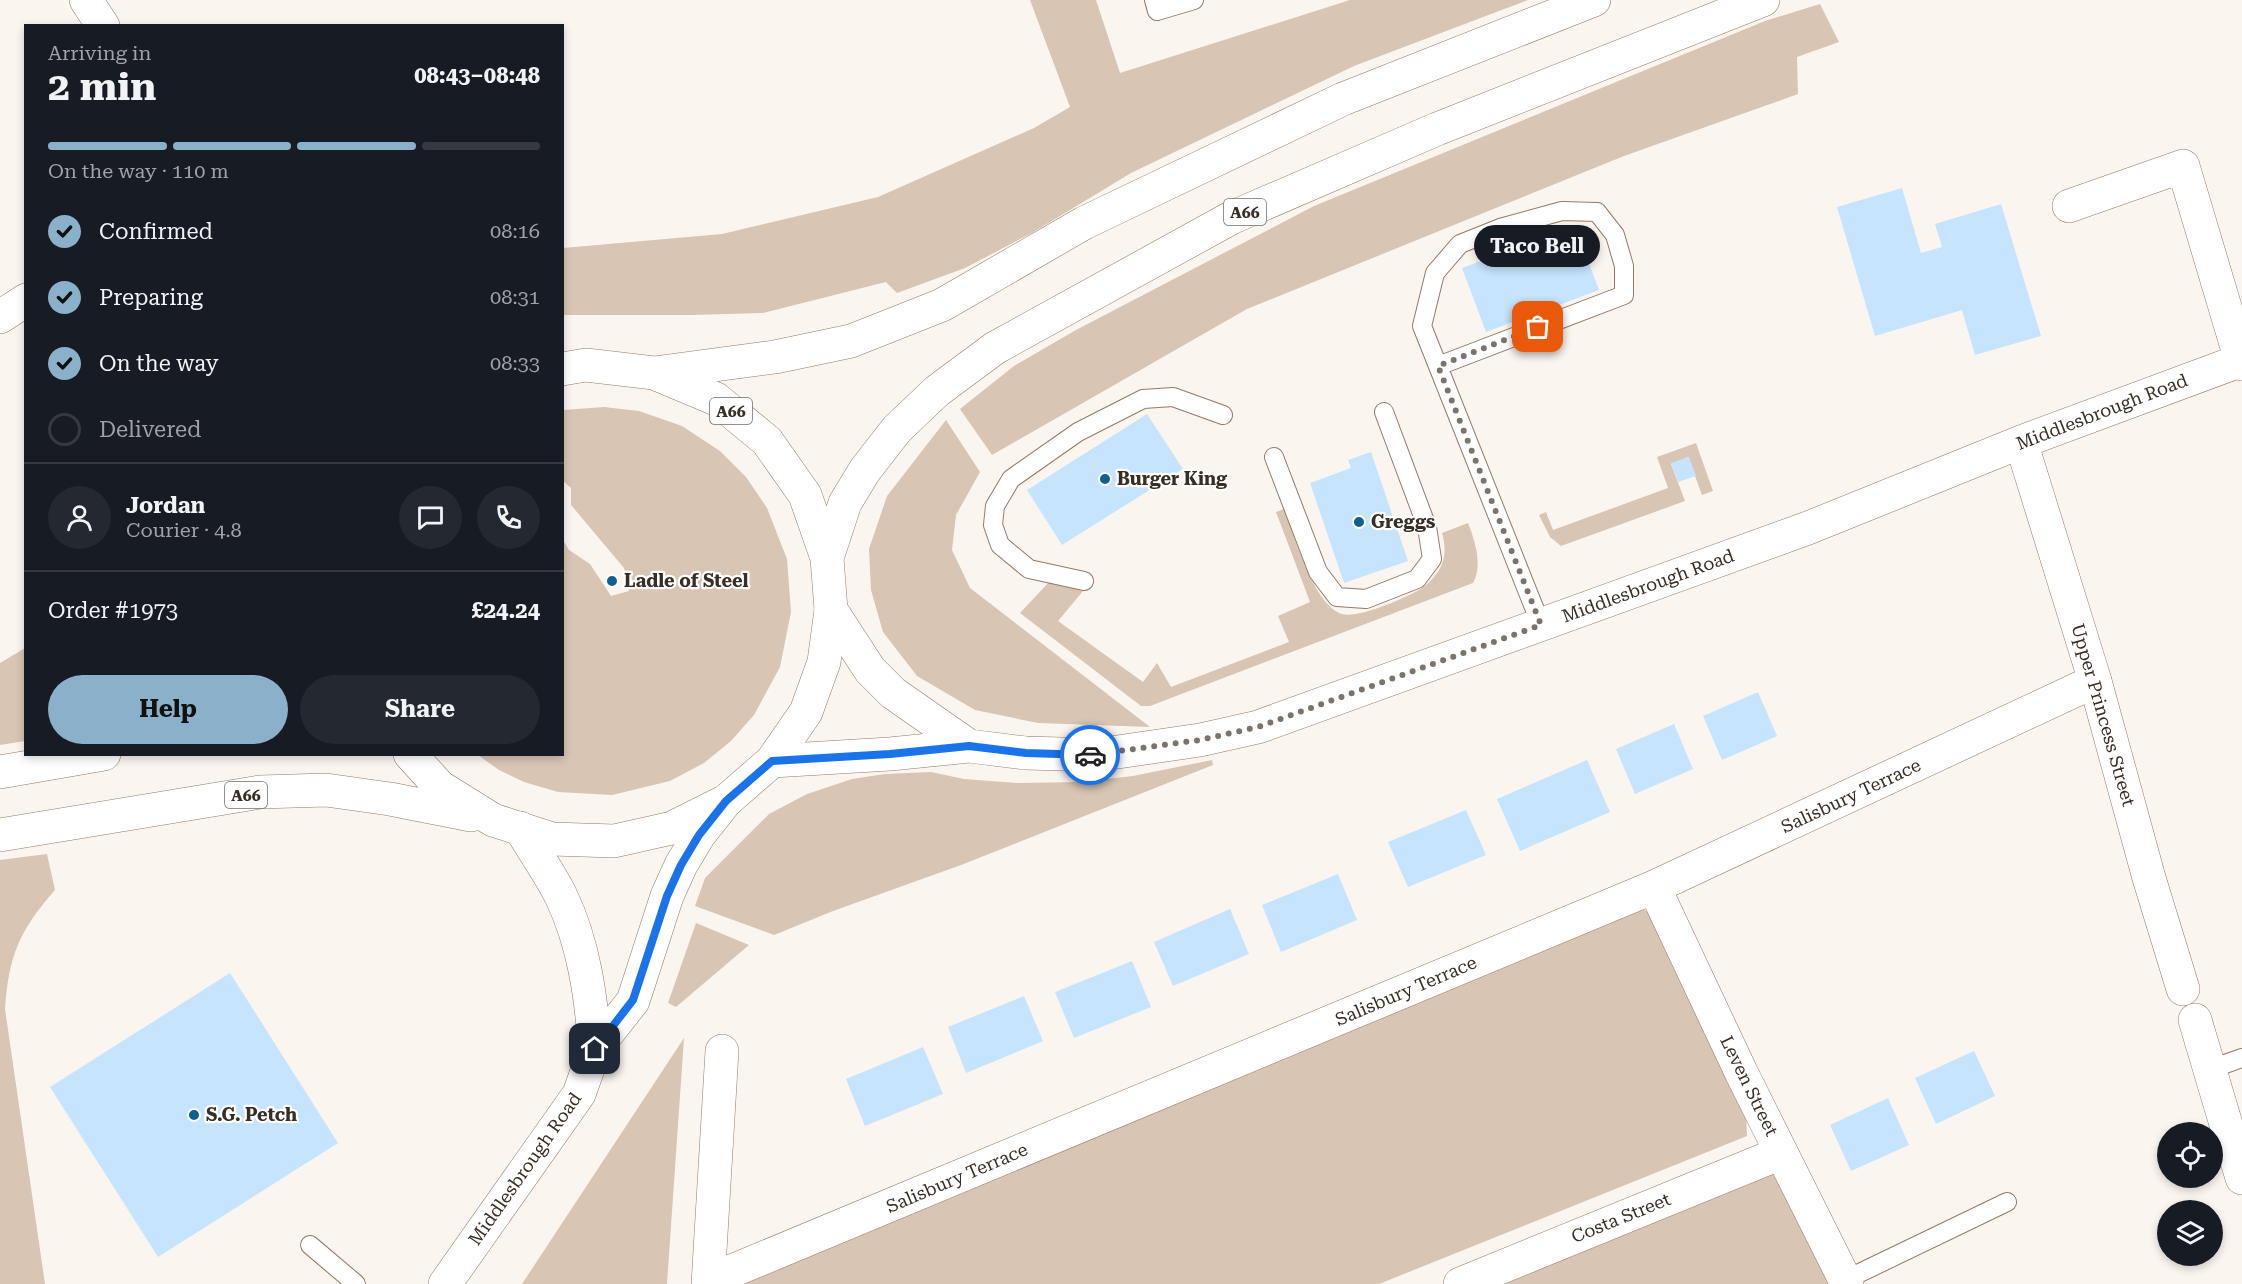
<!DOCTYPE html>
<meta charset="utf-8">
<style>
body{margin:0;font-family:"Roboto Serif",serif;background:#242831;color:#f1f3f6;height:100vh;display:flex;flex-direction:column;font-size:22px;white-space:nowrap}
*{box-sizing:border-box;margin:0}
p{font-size:20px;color:#9ea1a6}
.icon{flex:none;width:33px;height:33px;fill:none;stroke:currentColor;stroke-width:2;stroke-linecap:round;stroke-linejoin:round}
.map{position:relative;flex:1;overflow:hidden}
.details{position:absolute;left:24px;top:24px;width:540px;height:732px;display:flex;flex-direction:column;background:#171b24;border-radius:0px;box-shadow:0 3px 9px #0003}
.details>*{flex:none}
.buttons{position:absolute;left:2157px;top:1122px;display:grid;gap:12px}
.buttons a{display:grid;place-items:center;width:66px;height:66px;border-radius:50%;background:#171b24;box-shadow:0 3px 9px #0003;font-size:30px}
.pin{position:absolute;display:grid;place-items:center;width:51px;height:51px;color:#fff;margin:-26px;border-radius:12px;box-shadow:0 3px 9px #0006}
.courier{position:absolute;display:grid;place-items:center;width:60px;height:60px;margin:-30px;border:4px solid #1a73e8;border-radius:50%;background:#fff;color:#222;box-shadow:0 2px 8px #0007}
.bubble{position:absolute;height:42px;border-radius:21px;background:#171b24;box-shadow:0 3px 9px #0003;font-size:20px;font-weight:700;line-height:42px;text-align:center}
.headline em{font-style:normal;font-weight:700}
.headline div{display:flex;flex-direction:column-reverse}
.headline{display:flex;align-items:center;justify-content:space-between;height:102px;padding:0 24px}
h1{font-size:39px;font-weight:700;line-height:45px}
.bar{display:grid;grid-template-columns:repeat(4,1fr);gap:9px 6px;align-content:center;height:72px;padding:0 24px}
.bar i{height:8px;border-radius:4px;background:#363941}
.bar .current{background:#8bb0c9}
.bar p{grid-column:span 4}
.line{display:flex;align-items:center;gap:15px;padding:0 24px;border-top:2px solid #363941}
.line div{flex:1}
.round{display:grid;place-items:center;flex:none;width:63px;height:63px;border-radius:32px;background:#242831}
ol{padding:0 24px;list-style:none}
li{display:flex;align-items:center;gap:18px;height:66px}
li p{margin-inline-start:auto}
li .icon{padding:6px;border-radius:50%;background:#8bb0c9;color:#111;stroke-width:4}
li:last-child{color:#9ea1a6}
li i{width:33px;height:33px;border:3px solid #363941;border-radius:50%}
.cta{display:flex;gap:12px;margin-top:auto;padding:12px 24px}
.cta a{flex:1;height:69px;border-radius:36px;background:#8bb0c9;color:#111;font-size:24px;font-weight:700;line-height:69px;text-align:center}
.cta a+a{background:#242831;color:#f1f3f6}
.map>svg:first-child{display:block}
.green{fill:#d8c5b4}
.building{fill:#c6e4fd}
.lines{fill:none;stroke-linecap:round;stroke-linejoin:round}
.service-casing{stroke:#947a63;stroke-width:20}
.minor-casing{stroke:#947a63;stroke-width:34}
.secondary-casing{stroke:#947a63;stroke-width:34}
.trunk-casing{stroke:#947a63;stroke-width:34}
.service{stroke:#fff;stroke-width:18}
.minor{stroke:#fff;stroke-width:33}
.secondary{stroke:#fff;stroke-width:33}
.trunk{stroke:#fff;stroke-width:33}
.done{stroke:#7c746b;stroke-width:6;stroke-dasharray:0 10.8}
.route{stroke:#1a73e8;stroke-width:8}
.poi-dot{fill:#0f5f91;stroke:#fff;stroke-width:2}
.labels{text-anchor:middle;stroke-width:4.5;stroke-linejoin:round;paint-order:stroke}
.shield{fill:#fff;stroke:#746d66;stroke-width:1.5}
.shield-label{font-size:16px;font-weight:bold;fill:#382e24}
.street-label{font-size:18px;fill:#382e24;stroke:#fff}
.poi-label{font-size:18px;font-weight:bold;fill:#382e24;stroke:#fff;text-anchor:start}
</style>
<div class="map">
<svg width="2242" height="1284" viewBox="0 0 2242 1284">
<rect width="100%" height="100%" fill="#fbf5f0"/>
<path class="green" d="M1030 0H1096L1120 73 1350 0H1528L1354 66 1131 173 1032 233 965 268 897 293 886 282 763 313 691 315H563V248L722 234 878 197 1034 128 1070 107Z
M1820 4 1839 42 1797 57 1798 94 1624 156 1247 309 992 455 960 409 1014 366 1076 330 1314 206 1765 21Z
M604 407 639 411 682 426 720 451 746 477 767 508 787 559 791 612 780 667 754 715 731 741 704 763 670 781 612 795 558 792 524 782 499 770 478 755 562 754 563 540 569 550 590 564 611 596 629 591 624 568 571 505V488L563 481V410Z
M946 420 980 472 956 515 952 550 970 588 1150 727 1038 723 975 710 917 676 883 632 871 590 869 549 887 496Z
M1696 443 1713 491 1702 495 1688 457 1671 464 1685 501 1561 546 1550 537 1539 515 1546 512 1553 530 1668 488 1657 457Z
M1284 509C1295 537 1312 600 1339 613 1354 621 1402 599 1417 591 1424 588 1433 579 1437 573 1446 561 1446 546 1442 533L1468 523C1475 541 1483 565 1473 583L1150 706H1141L1020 613 1050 581 1083 591 1058 621 1143 682 1157 663 1171 687 1289 642 1278 616 1310 602 1276 512Z
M25 648V741L0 745V663Z
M1212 760 1213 765 961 865 833 911 774 935 695 906 705 878 769 814 807 794 852 779 885 774 931 772 964 779 1017 783 1080 782 1133 776Z
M47 854 55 890C19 931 9 955 5 1009L45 1284H0V860Z
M1644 909 1650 915 1746 1111 1747 1136 1379 1284H733Z
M696 923 749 945 676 1007 668 1003Z
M684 1038 667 1284H522Z
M1764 1165 1776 1175 1829 1284H1476Z"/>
<path class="building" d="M1902 188 1921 253 1942 247 1935 224 2001 204 2041 336 1975 355 1962 310 1875 336 1837 207Z
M1575 226 1599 290 1486 332 1462 268Z
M1147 414 1183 469 1062 545 1027 490Z
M1371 452 1408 561 1344 583 1310 483 1351 468 1348 460Z
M1689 457 1696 476 1678 482 1671 463Z
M1758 692 1777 736 1722 760 1703 716Z
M1674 724 1693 769 1635 794 1616 749Z
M1587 760 1610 812 1520 851 1497 799Z
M1466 810 1486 855 1408 887 1388 842Z
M1338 874 1357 920 1281 952 1262 905Z
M1230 909 1249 954 1173 986 1154 942Z
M1132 961 1151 1007 1074 1038 1055 992Z
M230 973 338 1143 158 1257 50 1087Z
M1024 996 1043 1041 966 1073 948 1027Z
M923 1047 943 1094 865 1126 846 1079Z
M1974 1051 1995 1096 1936 1124 1915 1078Z
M1888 1098 1909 1145 1851 1171 1830 1125Z"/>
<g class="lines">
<g class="service-casing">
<path id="service" d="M1154 0 1157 11 1194 0
M1438 366 1624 295V266L1615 235 1597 212 1562 211 1500 228 1460 244 1435 273 1422 326 1541 625
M1274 457 1318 572 1337 597 1366 599 1417 579 1432 559 1427 527 1384 412
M1084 581 1029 569 1000 545 993 525 995 506 1011 479 1078 432 1143 399 1173 397 1223 415
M2211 1069 2242 1058
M310 1245 356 1284
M1845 1280 2007 1202"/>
</g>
<g class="minor-casing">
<path id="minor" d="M2069 206 2183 166 2242 364
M0 317 26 300
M2021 442 2095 681 2149 878 2183 989
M831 610 870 670 893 693 969 746
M772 761 890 754 969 746 1026 753 1097 755 1200 740 1258 727 1808 528 2021 442 2242 360
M520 828C533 850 549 872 561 896 584 944 591 996 595 1049
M1654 887 1741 1072 1847 1284
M2195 1020 2242 1178
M708 1281 1654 887 2095 681
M445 1284 579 1094 595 1049 633 1001 667 896 681 865 699 835 726 801
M708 1284 722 1051
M1460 1284 1781 1153"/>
</g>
<g class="secondary-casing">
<path id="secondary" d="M86 0 103 26"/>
</g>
<g class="trunk-casing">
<path id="trunk" d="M654 373 775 357 851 341 942 305 1084 223 1343 99 1594 0
M827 558 845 503 865 470 897 429 937 391 995 348 1231 218 1437 129 1763 0
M410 754 440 787 493 820 552 839 614 841 672 828 726 801 772 761 806 712 824 662 831 610 827 558 805 495 767 441 716 399 654 373 586 365 562 369
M0 772 104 754
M0 835 260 792 326 790 390 799 471 815"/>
</g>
<use href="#service" class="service"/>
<use href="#minor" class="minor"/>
<use href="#secondary" class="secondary"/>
<use href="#trunk" class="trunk"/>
</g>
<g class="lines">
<path class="done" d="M1090 755 1200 740 1258 727 1541 625 1438 366 1538 327"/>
<path class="route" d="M595 1049 633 1000 667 896 681 865 699 835 726 801 772 761 890 754 969 746 1026 753 1090 755"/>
</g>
<g class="poi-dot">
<circle cx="1105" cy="479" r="6"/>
<circle cx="1359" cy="522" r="6"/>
<circle cx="612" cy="581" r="6"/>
<circle cx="194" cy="1115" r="6"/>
</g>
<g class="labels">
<g class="shield">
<rect x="1224" y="199" width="42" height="26" rx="4.5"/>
<rect x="710" y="398" width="42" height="26" rx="4.5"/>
<rect x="225" y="782" width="42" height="26" rx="4.5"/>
</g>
<g class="shield-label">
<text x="1245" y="218">A66</text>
<text x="731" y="417">A66</text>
<text x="246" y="801">A66</text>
</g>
<g class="street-label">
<text transform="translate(2102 412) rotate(-21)" y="6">Middlesbrough Road</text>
<text transform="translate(1648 586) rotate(-20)" y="6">Middlesbrough Road</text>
<text transform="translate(2103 715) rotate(74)" y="6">Upper Princess Street</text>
<text transform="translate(1851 796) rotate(-25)" y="6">Salisbury Terrace</text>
<text transform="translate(1406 991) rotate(-23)" y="6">Salisbury Terrace</text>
<text transform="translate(1749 1086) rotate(64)" y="6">Leven Street</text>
<text transform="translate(525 1169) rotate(-55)" y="6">Middlesbrough Road</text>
<text transform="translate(957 1178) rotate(-23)" y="6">Salisbury Terrace</text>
<text transform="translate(1621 1218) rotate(-22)" y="6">Costa Street</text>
</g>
<g class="poi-label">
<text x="1117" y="485">Burger King</text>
<text x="1371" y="528">Greggs</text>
<text x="624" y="587">Ladle of Steel</text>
<text x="206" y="1121">S.G. Petch</text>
</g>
</g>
</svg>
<div class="buttons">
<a><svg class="icon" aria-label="locate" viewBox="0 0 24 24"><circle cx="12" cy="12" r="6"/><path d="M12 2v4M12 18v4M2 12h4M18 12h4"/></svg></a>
<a><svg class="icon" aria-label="layers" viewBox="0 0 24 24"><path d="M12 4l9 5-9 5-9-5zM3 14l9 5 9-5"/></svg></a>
</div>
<div class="pin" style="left:1538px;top:327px;background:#ea580c"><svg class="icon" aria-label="bag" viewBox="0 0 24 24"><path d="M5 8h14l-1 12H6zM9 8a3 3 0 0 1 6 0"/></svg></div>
<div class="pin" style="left:595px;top:1049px;background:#1f2937"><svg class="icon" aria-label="home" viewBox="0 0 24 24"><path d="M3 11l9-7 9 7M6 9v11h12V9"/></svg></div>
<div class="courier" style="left:1090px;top:755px"><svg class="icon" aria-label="car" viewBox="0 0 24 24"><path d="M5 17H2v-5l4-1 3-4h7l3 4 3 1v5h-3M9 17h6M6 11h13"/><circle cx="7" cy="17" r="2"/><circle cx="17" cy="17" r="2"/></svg></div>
<div class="bubble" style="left:1474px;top:225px;width:126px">Taco Bell</div>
<section class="details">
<div class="headline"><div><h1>2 min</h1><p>Arriving in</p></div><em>08:43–08:48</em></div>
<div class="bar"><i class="current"></i><i class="current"></i><i class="current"></i><i></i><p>On the way · 110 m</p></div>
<ol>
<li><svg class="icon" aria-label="check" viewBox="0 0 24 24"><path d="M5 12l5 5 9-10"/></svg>Confirmed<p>08:16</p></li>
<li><svg class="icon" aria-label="check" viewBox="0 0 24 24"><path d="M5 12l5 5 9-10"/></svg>Preparing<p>08:31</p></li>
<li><svg class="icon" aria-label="check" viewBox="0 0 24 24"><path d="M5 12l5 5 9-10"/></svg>On the way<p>08:33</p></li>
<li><i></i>Delivered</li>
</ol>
<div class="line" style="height:108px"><a class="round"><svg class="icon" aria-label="person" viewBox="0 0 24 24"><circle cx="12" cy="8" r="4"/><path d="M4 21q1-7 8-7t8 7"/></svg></a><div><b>Jordan</b><p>Courier · 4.8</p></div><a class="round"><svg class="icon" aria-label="chat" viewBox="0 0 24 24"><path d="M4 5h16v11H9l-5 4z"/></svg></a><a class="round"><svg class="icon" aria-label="phone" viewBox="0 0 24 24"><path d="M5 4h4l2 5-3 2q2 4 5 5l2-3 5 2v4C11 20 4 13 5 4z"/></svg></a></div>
<div class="line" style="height:78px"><div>Order #1973</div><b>£24.24</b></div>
<div class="cta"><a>Help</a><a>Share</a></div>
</section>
</div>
